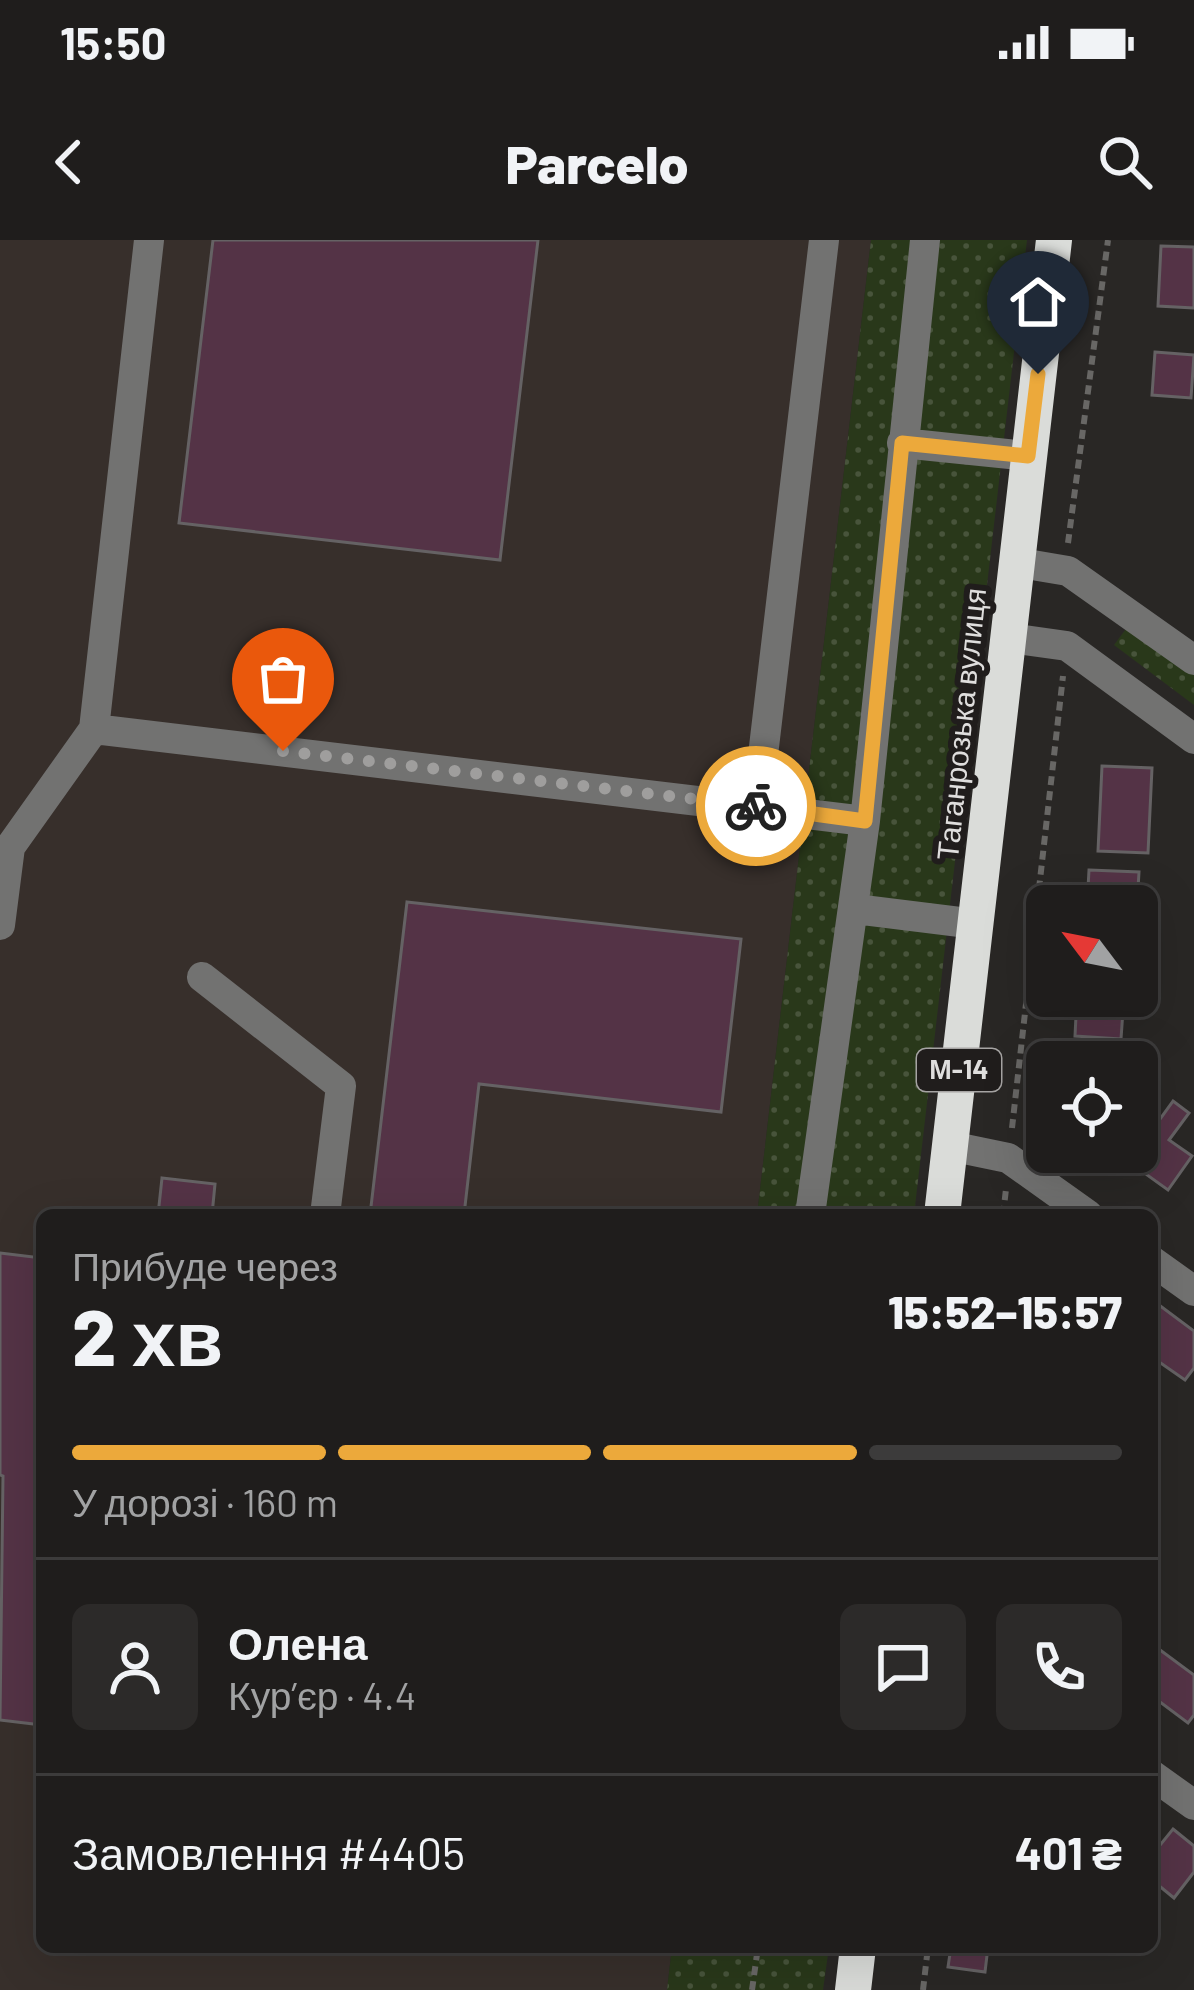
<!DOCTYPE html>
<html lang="uk">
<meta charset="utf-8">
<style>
body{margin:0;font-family:Barlow,sans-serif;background:#2c2a29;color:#f1f3f6;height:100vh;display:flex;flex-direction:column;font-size:45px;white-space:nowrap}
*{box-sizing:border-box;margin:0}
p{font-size:39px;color:#a1a2a3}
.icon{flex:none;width:66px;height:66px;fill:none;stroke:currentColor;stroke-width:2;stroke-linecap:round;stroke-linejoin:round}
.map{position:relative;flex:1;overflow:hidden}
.details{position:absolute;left:36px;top:969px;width:1122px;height:744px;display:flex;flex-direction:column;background:#1f1d1c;border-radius:18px;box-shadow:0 12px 48px #0002,0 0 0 3px #3c3b3b}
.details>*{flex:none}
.needle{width:78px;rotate:302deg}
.tools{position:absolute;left:1026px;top:645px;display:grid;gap:24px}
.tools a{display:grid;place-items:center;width:132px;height:132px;border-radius:18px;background:#1f1d1c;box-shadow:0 12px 48px #0002,0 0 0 3px #3c3b3b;font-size:60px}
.pin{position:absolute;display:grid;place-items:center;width:102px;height:102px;color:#fff;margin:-123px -51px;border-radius:50% 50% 50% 0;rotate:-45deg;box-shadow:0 0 12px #0007}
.pin .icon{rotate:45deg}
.courier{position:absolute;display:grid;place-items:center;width:120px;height:120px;margin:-60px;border:9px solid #eca93b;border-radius:50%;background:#fff;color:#222;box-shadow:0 3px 15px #0007}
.headline em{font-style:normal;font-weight:800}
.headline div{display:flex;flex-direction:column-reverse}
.headline{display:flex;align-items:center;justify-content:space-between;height:204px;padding:0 36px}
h1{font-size:78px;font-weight:800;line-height:90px}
.bar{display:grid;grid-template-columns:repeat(4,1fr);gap:18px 12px;align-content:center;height:144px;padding:0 36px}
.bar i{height:15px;border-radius:9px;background:#3c3b3b}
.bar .selected{background:#eca93b}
.bar p{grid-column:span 4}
.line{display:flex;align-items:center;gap:30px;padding:0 36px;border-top:3px solid #3c3b3b}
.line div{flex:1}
.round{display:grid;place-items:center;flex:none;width:126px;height:126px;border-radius:18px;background:#2c2a29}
.status{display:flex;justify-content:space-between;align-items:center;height:84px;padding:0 60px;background:#1f1d1c;direction:ltr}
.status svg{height:33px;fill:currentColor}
header{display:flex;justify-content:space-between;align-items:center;height:156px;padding:0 36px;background:#1f1d1c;font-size:54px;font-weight:800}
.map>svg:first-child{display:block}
.built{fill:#372f2b}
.grass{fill:url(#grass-dots)}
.building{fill:#543346;stroke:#656264;stroke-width:3}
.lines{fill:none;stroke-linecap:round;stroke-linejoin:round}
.path{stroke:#686765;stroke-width:6;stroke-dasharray:9 6;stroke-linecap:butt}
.minor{stroke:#727271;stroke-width:30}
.highway{stroke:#dadcd9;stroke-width:36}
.done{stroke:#9f9e9d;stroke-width:12;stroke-dasharray:0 21.6}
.route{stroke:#eca93b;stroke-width:15}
.labels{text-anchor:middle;stroke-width:12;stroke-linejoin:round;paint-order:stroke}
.shield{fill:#201d1c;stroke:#a6a4a3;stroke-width:3}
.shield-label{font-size:27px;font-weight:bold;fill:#dfdedd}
.street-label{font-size:30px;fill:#dfdedd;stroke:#201d1c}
</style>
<div class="status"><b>15:50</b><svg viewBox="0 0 49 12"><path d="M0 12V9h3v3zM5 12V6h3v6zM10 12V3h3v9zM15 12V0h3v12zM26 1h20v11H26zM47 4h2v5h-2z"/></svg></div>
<header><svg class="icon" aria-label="back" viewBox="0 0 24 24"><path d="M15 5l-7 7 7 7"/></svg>Parcelo<svg class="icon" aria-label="search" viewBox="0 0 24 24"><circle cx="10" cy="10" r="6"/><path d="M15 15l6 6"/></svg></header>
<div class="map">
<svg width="1194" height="1750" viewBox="0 0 1194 1750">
<defs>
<pattern id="grass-dots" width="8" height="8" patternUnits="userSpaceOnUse" patternTransform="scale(3)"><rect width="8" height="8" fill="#29381a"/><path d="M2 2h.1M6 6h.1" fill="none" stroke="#48543b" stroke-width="1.8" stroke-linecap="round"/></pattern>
</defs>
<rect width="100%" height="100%" fill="#292725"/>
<path class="built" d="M0 0H871L757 975H42V1707H672L667 1750H0Z"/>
<path class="grass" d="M871 0H1027L914 975H757Z
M1134 378 1194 422V465L1114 405Z
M672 1707H829L823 1750H667Z"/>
<path class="building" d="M213 0H538L500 320 179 283Z
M1161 6 1194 7V68L1158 66Z
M1155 112 1194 115 1191 158 1152 155Z
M1102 526 1152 528 1148 613 1098 611Z
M1089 630 1139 632 1137 666H1087Z
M407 662 741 699 721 872 479 844 464 975H370Z
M1137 735 1155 736 1154 755 1137 754Z
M1077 756H1124L1121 799 1075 796Z
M1052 806 1110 810V822H1051Z
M1173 861 1189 873 1169 900 1192 916 1168 950 1129 922Z
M162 938 215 944 212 975H158Z
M0 1013 42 1018V1485L0 1480 3 1236 0 1235Z
M1155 1062 1194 1091V1128L1185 1140 1152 1117Z
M1152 1404 1194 1435V1475L1188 1483 1152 1456Z
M1173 1589 1194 1606V1632L1174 1658 1152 1640V1615Z
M951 1707H988L985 1732 948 1727Z"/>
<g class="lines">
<path class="path" d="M1068 303 1108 0
M1012 888 1063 436
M1003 975 1006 949
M752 1750 758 1707
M923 1750 928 1707"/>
<path class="minor" d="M902 203 1028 216
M1015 322 1068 331 1194 420
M1009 398 1067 406 1194 499
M94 489 865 581
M757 566 824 0
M855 669 976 684
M0 685 10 607 94 489 149 0
M202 737 341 846 325 975
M950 906 1008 918 1088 975
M810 975 865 581 925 0
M1152 1021 1194 1051
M1152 1535 1194 1565"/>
<path class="highway" d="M942 975 1054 0
M853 1750 858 1707"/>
</g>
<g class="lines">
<path class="done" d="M283 511 756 566"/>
<path class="route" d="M756 566 865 581 902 203 1028 216 1038 134"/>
</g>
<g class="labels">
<rect class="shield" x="917" y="809" width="84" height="42" rx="9"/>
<g class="shield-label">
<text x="959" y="839">М-14</text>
</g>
<g class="street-label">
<text transform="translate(962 484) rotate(-84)" y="10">Таганрозька вулиця</text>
</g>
</g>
</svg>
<div class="tools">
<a><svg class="needle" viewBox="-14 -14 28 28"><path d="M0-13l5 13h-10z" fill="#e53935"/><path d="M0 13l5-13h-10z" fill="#a1a2a3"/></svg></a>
<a><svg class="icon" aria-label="locate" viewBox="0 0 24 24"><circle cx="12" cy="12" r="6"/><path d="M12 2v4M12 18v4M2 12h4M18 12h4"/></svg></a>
</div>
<div class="pin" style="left:283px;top:511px;background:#ea580c"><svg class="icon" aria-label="bag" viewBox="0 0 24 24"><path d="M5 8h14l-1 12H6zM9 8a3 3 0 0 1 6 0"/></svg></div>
<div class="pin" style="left:1038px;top:134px;background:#1f2937"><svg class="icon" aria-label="home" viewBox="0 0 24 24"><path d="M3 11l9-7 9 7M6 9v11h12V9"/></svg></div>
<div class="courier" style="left:756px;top:566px"><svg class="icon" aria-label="bike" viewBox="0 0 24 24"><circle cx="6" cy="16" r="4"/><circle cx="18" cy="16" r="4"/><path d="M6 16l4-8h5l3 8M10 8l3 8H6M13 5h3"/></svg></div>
<section class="details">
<div class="headline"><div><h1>2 хв</h1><p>Прибуде через</p></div><em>15:52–15:57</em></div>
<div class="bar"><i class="selected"></i><i class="selected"></i><i class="selected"></i><i></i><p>У дорозі · 160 m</p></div>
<div class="line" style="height:216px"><a class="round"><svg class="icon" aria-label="person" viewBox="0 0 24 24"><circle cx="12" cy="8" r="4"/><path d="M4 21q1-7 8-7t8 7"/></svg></a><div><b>Олена</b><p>Кур’єр · 4.4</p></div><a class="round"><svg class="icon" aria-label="chat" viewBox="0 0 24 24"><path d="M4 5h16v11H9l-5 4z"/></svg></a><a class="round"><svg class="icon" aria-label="phone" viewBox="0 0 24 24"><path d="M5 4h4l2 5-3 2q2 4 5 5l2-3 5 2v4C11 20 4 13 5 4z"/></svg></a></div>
<div class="line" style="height:156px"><div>Замовлення #4405</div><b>401 ₴</b></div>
</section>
</div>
